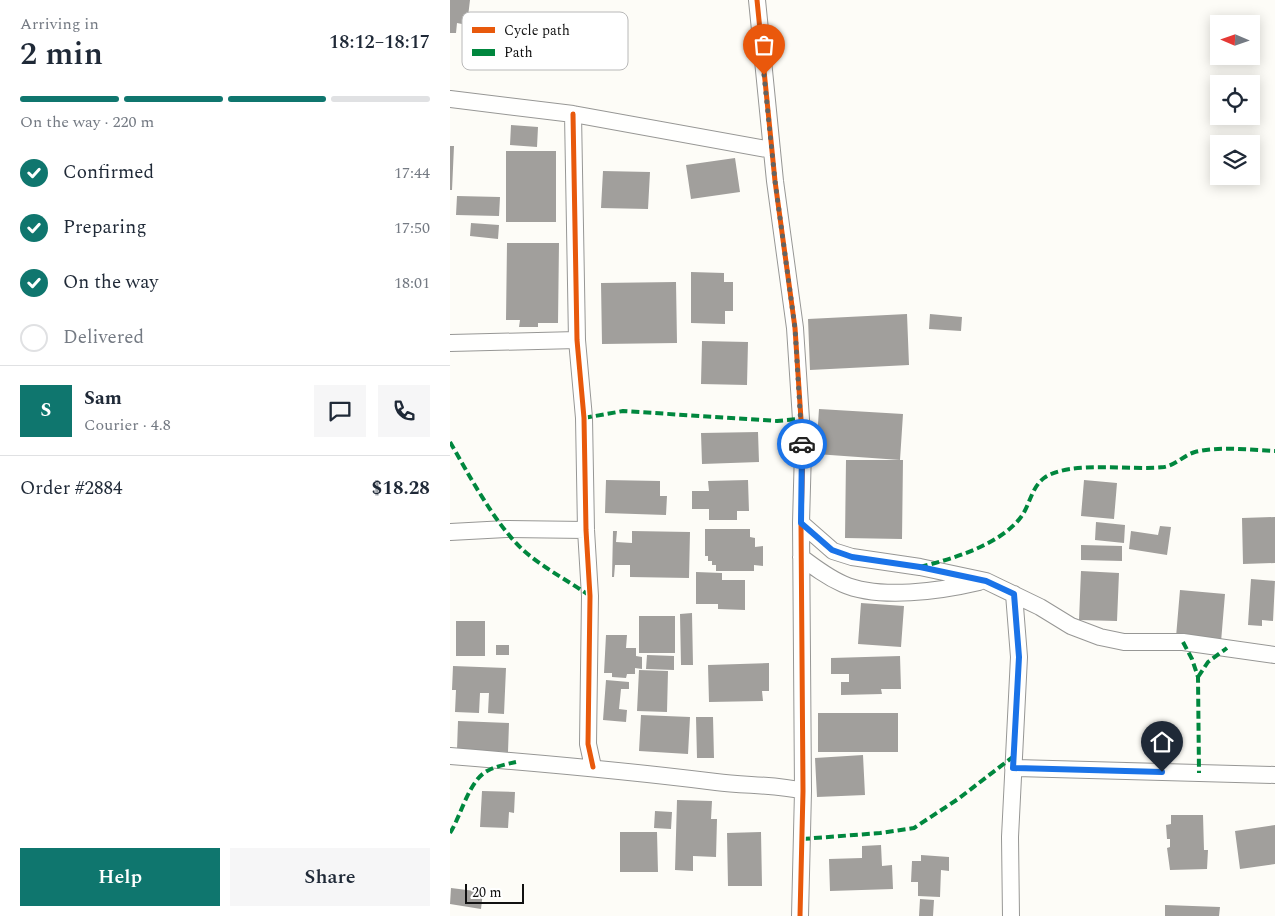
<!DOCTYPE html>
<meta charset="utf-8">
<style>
body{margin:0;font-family:Spectral,serif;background:#f6f6f7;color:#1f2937;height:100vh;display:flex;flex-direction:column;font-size:19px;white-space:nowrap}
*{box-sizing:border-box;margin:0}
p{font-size:16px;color:#747a83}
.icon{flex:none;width:28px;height:28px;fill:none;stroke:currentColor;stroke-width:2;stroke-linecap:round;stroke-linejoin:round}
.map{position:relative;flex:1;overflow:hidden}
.sheet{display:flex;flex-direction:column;background:#fff;width:450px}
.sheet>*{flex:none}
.needle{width:32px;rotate:272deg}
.buttons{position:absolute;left:760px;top:15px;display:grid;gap:10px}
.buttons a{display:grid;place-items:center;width:50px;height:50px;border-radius:0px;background:#fff;box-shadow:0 2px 12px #0003;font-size:25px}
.scale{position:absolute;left:15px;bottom:12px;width:59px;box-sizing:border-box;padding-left:5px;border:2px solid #111;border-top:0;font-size:14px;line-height:18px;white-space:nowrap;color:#111;-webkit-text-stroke:4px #fff;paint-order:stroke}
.pin{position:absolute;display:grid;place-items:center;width:42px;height:42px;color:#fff;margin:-51px -21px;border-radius:50% 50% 50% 0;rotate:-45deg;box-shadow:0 0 5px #0007}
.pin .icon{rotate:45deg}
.courier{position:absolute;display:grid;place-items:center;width:50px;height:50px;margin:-25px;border:4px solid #1a73e8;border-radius:50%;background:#fff;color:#222;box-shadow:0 1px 6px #0007}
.head em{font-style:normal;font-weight:600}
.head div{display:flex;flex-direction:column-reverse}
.head{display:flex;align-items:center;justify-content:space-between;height:85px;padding:0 20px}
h1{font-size:32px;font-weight:600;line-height:38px}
.bar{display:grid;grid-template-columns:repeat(4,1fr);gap:8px 5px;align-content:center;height:60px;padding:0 20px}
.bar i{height:6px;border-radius:4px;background:#e0e1e3}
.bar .current{background:#0f766e}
.bar p{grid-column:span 4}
.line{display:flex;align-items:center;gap:12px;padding:0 20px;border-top:1px solid #e0e1e3}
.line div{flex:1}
.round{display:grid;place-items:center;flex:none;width:52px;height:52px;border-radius:0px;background:#f6f6f7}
ol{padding:0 20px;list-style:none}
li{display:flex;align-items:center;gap:15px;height:55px}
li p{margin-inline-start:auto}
li .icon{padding:5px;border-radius:50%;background:#0f766e;color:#fff;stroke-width:4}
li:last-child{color:#747a83}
li i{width:28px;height:28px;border:2px solid #e0e1e3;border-radius:50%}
.primary-button{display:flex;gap:10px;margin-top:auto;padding:10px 20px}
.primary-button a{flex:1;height:58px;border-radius:0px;background:#0f766e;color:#fff;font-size:20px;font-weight:600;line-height:58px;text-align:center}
.primary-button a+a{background:#f6f6f7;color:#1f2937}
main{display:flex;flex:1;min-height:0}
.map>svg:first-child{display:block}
.building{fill:#a19f9c}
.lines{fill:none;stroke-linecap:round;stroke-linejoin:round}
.minor-casing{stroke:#979795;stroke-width:18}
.minor{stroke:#fffffe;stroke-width:16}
.quiet{stroke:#00873e;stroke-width:4;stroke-dasharray:8 4;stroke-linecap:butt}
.cycleway-casing{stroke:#fff;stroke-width:8}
.cycleway{stroke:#e8590c;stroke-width:5}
.done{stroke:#646362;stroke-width:5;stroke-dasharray:0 9}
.route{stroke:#1a73e8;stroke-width:6}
.key{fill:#fff;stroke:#b8b8b8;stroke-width:1}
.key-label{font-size:14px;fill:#111}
</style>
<main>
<section class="sheet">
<div class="head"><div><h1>2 min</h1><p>Arriving in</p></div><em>18:12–18:17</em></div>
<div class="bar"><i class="current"></i><i class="current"></i><i class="current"></i><i></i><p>On the way · 220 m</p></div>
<ol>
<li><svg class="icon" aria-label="check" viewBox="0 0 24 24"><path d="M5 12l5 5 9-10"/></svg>Confirmed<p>17:44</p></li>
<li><svg class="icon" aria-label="check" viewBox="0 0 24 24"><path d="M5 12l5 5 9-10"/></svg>Preparing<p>17:50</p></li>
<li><svg class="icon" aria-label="check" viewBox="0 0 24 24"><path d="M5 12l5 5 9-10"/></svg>On the way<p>18:01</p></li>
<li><i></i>Delivered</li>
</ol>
<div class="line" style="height:90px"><b class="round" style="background:#0f766e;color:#fff">S</b><div><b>Sam</b><p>Courier · 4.8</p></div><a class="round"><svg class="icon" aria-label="chat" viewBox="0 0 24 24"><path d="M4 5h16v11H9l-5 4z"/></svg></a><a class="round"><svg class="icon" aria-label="phone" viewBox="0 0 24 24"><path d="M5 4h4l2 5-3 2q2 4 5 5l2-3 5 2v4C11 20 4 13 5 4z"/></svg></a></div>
<div class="line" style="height:65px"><div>Order #2884</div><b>$18.28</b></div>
<div class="primary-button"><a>Help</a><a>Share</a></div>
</section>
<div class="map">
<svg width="825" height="916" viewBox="0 0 825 916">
<rect width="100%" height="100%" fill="#fdfcf7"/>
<path class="building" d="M0 0H20L17 25 7 23 6 33H0Z
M61 125 88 127 87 147 60 145Z
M0 146H4L2 190H0Z
M56 151H106V222H56Z
M285 158 290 192 241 199 236 165Z
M153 171 200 172 198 209 151 208Z
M7 196 50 197 49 216 6 215Z
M21 223 49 225 48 239 20 236Z
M57 243H109L108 323H88V327H69L70 320H56Z
M241 272 274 273V282H283V311H275V324L241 323Z
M226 282 227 343 152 344 151 283Z
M457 314 459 365 360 370 358 319Z
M480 314 512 317 511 331 479 329Z
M252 341 298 342 297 385 251 384Z
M369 409 453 414 450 460 366 454Z
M308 432 309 462 252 464 251 433Z
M396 460H453L452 539 395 538Z
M156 480 210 481V496H217L216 515 155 513Z
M298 480 299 511H287V520H259V509H242V491H259L258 481Z
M634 480 667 483 664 519 631 516Z
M825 517V563L793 564 792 518Z
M646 522 675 525 674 543 645 540Z
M710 526 721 527 717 555 679 549 681 531 708 535Z
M255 529H300V537L305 538V547L313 546V566L304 565V571H266V565H262V561H258V556H255Z
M163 531H167L166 542 182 543V531L240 532 239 578 180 577V565H165L164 577H162Z
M631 545 672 546V561L631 560Z
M631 571 669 573 667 621 629 620Z
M246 572 272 573V580H295V610L268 609V604H246Z
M801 579 825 581 823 621 812 620V626L798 625Z
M730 590 775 594 771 642 726 637Z
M411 603 454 606 451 647 408 644Z
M242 613 243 665H231L230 614Z
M189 616H225V653H189Z
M6 621H35V656H6Z
M156 635H177L176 648H186V656L192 657V669L185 668V674H177L176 678 162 677V673H154Z
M46 645H59V655H46Z
M197 655 224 656V670L196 669Z
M450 656 451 689H431L432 694 391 695V682H399V674H381V658Z
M319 663V691H312L313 701 259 702 258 665Z
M3 666 56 668 54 714 38 713 39 693H30L29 713 5 712 6 690H2Z
M189 670 218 671 217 712 187 711Z
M156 680 179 682V689H171L169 709 177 710 176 722 153 720Z
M368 713H448V752H368Z
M191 715 240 717 238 754 189 751Z
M246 717H263L264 758H247Z
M8 721 59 723 58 752 7 750Z
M413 755 415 795 367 797 365 758Z
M32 791 65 792 64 813 59 812 58 828 30 827Z
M227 800 262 801 261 819H267L266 857 243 856V871L225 870Z
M205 811 222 812 221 829 204 828Z
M721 815H753L754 850H758L757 869 720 870 717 848 720 847V839H717L716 825 721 824Z
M825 825V864L790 869 785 831Z
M170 832H207L208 872H170Z
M311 832 312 886H278L277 833Z
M431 845 432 866 442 865 443 889 380 891 379 859 412 858V846Z
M471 855 499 857V871L491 870 490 897 468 896V882H461L462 861H471Z
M1 888 33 892 31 909 0 904Z
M470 899 484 900 483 916H469Z
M715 905 770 907 769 916H715Z"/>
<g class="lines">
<g class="minor-casing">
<path id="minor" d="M307 0 325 181 345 328 353 450 351 523 353 791 350 916
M0 99 123 114 322 150
M123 114 127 340 134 418 136 530 140 596 138 744 143 767
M0 343 127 340
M351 523 383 551 402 557 470 567 536 581 590 607 621 626 650 637 674 642H733L825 655
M0 532 56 529 136 530
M351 557C364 567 377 577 393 584 429 600 491 591 529 582
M0 756C89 763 178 771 266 782 295 786 325 784 353 791
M563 768 825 775
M561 916 560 837 569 657 564 594"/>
</g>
<use href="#minor" class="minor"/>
<path class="quiet" d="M134 418 173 411 327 421 349 419
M0 442C19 475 45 524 73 550 93 568 119 581 140 596
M470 567C502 559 550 545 571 517 580 505 581 488 594 478 619 460 683 471 714 467 726 465 734 455 745 452 770 446 800 450 825 451
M733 642 742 659 748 677 749 773
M748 677 758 662 777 648
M0 833C12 814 19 779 39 770 47 766 57 764 66 762
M352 839 430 833 464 828 508 799 564 756"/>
<g class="cycleway-casing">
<path id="cycleway" d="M307 0 325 181 345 328 353 450 351 523 353 791 350 916
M123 114 127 340 134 418 136 530 140 596 138 744 143 767"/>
</g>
<use href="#cycleway" class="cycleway"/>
</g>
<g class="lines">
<path class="done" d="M314 75 325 181 345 328 352 444"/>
<path class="route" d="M352 444 351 523 382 550 402 557 470 567 536 581 564 594 569 657 563 768 712 772"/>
</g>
<rect x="12" y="12" width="166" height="58" rx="8" class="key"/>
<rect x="22" y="27" width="23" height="6" fill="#e8590c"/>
<rect x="22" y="49" width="23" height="7" fill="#00873e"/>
<g class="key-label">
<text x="54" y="35">Cycle path</text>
<text x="54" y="57">Path</text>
</g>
</svg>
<div class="buttons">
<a><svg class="needle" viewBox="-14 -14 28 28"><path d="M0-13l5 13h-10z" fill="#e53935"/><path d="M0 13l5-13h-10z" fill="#747a83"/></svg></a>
<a><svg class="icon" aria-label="locate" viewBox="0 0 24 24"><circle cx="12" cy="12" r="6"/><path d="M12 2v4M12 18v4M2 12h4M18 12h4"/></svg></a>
<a><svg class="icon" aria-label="layers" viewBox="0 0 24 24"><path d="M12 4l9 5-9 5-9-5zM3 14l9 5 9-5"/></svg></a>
</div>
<div class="scale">20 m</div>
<div class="pin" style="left:314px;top:75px;background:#ea580c"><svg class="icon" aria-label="bag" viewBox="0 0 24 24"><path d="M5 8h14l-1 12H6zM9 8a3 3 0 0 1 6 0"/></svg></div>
<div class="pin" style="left:712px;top:772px;background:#1f2937"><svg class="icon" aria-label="home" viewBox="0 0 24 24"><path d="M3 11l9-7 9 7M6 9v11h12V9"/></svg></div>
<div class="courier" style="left:352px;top:444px"><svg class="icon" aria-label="car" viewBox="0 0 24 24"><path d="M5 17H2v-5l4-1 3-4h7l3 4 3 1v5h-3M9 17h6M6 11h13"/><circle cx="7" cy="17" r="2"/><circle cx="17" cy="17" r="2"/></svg></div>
</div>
</main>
